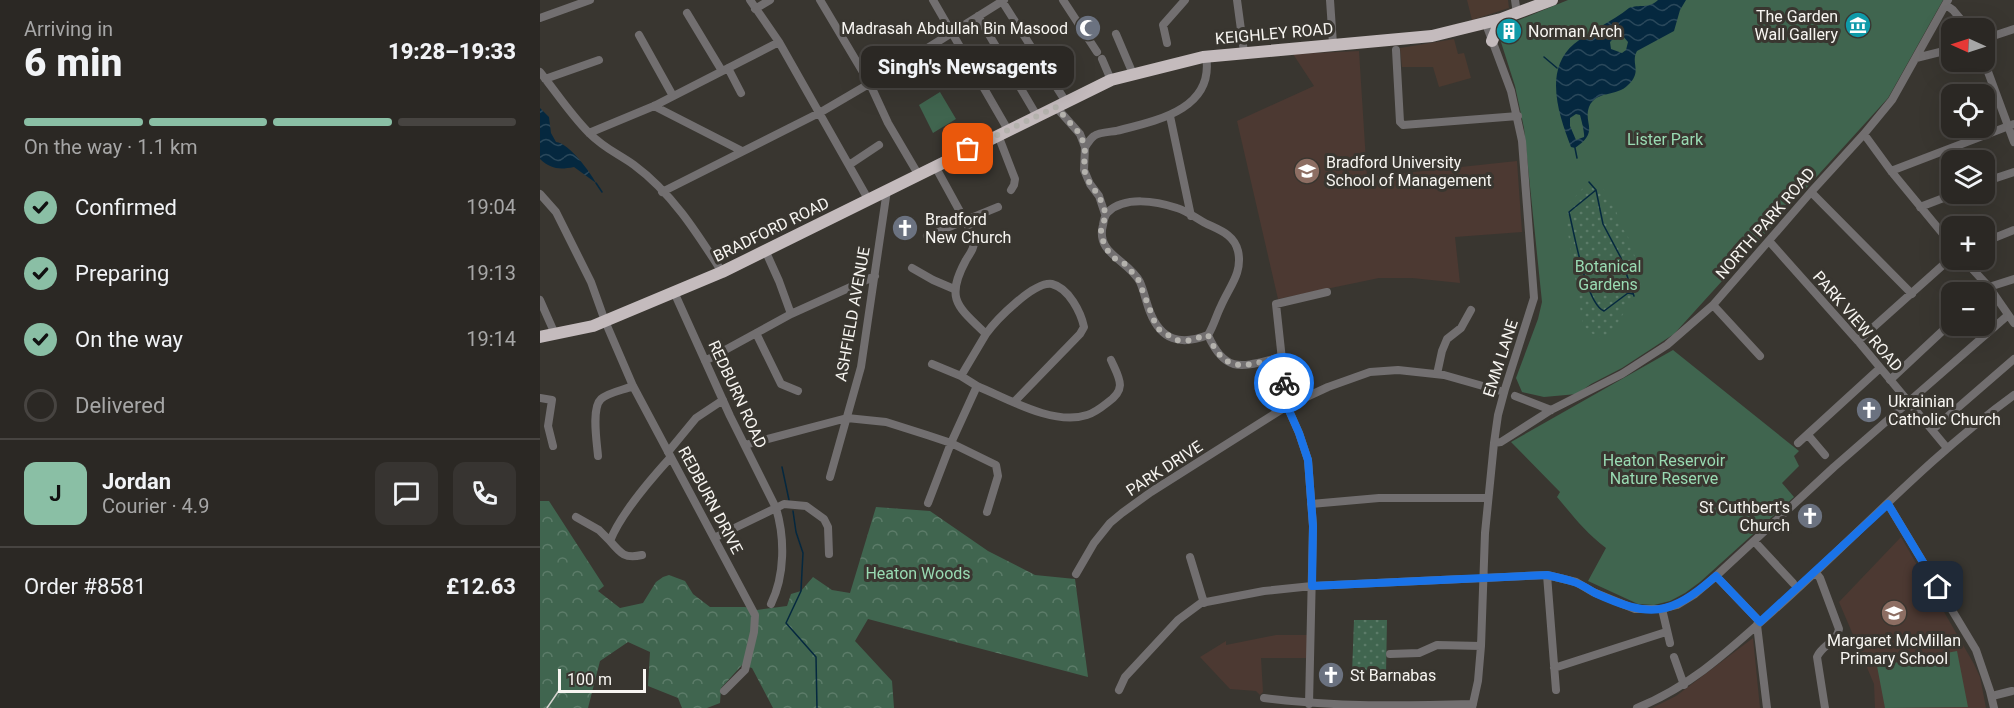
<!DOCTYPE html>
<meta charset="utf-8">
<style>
body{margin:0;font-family:Roboto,sans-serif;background:#373431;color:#f1f3f6;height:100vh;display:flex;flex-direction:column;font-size:22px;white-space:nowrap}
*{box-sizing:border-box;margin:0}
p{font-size:20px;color:#a6a6a6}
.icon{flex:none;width:33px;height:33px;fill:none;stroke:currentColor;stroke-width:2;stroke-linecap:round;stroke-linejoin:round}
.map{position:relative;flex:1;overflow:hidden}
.drawer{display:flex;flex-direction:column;background:#2b2824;width:540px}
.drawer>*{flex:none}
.needle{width:39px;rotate:273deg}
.controls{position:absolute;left:1401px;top:18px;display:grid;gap:12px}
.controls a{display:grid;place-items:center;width:54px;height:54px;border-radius:12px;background:#2b2824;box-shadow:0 6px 24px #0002,0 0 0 2px #474441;font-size:30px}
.scale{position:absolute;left:18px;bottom:15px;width:88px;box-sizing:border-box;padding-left:6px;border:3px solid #f7f5f1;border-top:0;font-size:16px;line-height:21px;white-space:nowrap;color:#f7f5f1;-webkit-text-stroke:4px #393630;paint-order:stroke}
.pin{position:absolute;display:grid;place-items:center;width:51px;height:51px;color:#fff;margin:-26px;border-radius:12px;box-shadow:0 3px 9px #0006}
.courier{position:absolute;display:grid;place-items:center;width:60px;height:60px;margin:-30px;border:4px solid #1a73e8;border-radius:50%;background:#fff;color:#222;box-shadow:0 2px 8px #0007}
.bubble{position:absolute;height:42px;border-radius:12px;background:#2b2824;box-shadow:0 6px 24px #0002,0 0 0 2px #474441;font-size:20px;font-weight:800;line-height:42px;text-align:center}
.summary em{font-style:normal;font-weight:800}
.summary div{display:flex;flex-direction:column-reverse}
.summary{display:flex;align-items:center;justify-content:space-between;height:102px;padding:0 24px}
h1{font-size:39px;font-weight:800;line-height:45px}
.bar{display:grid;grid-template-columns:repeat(4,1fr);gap:9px 6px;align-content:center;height:72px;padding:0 24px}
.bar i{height:8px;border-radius:4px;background:#474441}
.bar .on{background:#8abfa5}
.bar p{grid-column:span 4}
.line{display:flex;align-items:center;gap:15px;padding:0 24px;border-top:2px solid #474441}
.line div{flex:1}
.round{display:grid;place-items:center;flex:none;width:63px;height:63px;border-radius:12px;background:#373431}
ol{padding:0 24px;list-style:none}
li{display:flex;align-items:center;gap:18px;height:66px}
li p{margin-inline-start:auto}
li .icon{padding:6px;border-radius:50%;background:#8abfa5;color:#111;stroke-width:4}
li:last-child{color:#a6a6a6}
li i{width:33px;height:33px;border:3px solid #474441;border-radius:50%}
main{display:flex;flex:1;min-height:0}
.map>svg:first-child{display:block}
.commercial{fill:#4c3a30}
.education{fill:#4c3932}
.green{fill:#40654f}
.forest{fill:url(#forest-crowns)}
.garden{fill:url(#garden-dots)}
.water{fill:url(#water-waves);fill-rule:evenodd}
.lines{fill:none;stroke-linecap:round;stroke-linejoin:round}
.stream{stroke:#05283f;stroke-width:1.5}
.minor{stroke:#726f70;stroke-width:8}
.highway{stroke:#c4bbbd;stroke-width:12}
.rail{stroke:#d4d2ce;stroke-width:1.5}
.done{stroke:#b4b2ad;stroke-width:6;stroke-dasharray:0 10.8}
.route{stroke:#1a73e8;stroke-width:8}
.labels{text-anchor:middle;stroke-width:6;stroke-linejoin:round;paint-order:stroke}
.poi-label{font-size:16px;fill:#f7f5f1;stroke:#393630;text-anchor:start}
.street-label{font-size:16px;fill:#f7f5f1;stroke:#393630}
.park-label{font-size:16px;fill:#99dab2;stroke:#393630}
</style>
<main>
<section class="drawer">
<div class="summary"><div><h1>6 min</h1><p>Arriving in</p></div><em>19:28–19:33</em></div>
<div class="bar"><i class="on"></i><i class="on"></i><i class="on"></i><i></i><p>On the way · 1.1 km</p></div>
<ol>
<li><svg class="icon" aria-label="check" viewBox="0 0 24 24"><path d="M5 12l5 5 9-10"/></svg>Confirmed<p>19:04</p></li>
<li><svg class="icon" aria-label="check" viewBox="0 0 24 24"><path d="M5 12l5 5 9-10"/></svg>Preparing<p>19:13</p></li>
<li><svg class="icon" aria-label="check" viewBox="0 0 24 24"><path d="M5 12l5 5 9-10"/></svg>On the way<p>19:14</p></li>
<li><i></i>Delivered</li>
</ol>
<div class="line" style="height:108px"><b class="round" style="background:#8abfa5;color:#111">J</b><div><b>Jordan</b><p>Courier · 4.9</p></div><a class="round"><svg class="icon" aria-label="chat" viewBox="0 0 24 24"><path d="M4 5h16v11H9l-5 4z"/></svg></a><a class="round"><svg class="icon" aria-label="phone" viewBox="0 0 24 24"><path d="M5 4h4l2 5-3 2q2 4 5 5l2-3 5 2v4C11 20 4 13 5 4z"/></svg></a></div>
<div class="line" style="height:78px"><div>Order #8581</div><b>£12.63</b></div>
</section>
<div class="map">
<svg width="1474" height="708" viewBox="0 0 1474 708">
<defs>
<pattern id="forest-crowns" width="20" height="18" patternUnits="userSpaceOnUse" patternTransform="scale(1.5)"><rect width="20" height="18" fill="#40654f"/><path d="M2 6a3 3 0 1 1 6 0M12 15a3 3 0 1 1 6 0" fill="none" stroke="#5c7c69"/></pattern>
<pattern id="garden-dots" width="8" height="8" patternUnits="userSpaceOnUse" patternTransform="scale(1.5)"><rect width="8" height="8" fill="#40654f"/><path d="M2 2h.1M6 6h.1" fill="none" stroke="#5c7c69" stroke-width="1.8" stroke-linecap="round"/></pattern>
<pattern id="water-waves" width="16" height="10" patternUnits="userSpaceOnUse" patternTransform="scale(1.5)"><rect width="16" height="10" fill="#05283f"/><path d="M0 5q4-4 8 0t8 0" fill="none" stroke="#2a485b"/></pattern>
</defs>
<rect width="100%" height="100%" fill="#393630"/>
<path class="commercial" d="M927 0H968L969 8 932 20Z
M914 39 918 54 924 53 931 78 899 87 893 67H862L860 48Z"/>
<path class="education" d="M819 51 827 177 977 161 982 232 915 237 920 283 872 278H839L738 299 697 121 774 86 753 54Z
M1361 537 1434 664 1440 677 1446 708H1335L1334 684 1299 602Z
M736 635H768V658H721L723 692 720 695 716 691 690 689 660 657 686 641V645Z
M1213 638 1220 708H1112L1136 696Z"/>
<path class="green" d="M1028 0H1403L1348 98 1134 334 1082 368 1051 384 1037 394 1004 397 982 392 976 378 998 319 1002 302 984 128 975 86 960 39 974 22Z
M400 92 416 119 393 133 379 105Z
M1133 350 1259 451 1254 456 1259 466 1242 483 1254 497 1160 582 1145 593 1130 601 1114 605 1098 604 1048 581 1066 548C1044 531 1034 517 1017 497L1020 492 971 442Z
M1417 651 1428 707 1345 708 1337 666Z"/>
<path class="forest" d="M0 501H9L64 586 58 591 80 608 103 603 116 582 123 577 129 575 145 581 153 594 170 607H205L217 610 247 606 251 594 261 591 273 577 292 590 310 593 336 507 390 511 448 551 495 575 535 579 548 677 328 619 315 641 352 681 354 708H233L212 668 202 665 181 688 180 703 167 708H142L138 698 108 686 110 652 88 642 60 661 48 708H0Z"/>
<path class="garden" d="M1044 187 1063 189 1073 201 1081 227 1087 234 1095 257 1105 276 1072 333 1061 338 1051 333 1043 325 1024 209Z
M814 620H847L846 675 812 674Z"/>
<path class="water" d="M1118 0H1146L1140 10 1134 31 1097 51C1090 64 1103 71 1088 85 1077 97 1056 90 1049 107 1043 124 1060 131 1035 148L1031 147C1019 116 1003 70 1034 44 1051 30 1072 22 1089 8 1099 4 1109 9 1118 0ZM1077 35H1082L1088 42 1086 50 1082 53 1071 49 1070 42ZM1036 114 1040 115C1041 118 1045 134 1044 137L1036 140 1030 126V118Z
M0 108 9 117 11 133 16 142C29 143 50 172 56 183L34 167C19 170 11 169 0 159Z"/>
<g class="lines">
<path class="stream" d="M1004 57 1017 68
M1035 148 1037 158
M1049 182 1056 190 1063 224 1081 258 1094 296
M56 183 62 192
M1056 190 1029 212C1034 232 1046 304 1064 311L1088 293 1093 294
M242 467 249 500
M253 511 256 532 263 553 262 571 261 591 246 623 276 657 277 708"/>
<path class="minor" d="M210 0 239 42 328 199
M280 0 330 84 348 123 378 174
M393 0 468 130
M523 0 557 52
M697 0 704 52
M790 0 793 44
M975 0 977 14
M462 1 526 102
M1406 5 1413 10 1428 28
M215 9 230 0
M147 13 182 71
M438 16 497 116
M0 18 50 0
M576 34 593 74
M99 35 133 96
M1444 39 1474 29
M627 43 623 25 645 0
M856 50 860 122 863 125 978 116
M1376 58 1412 49
M562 59 571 80
M1444 61 1474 142
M188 68 201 93
M0 72C16 92 31 115 49 133 65 149 77 153 94 165 132 193 157 233 182 272
M5 79 59 60
M114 106 202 151
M516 107 540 134 545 147 544 170 550 184 559 196 565 214
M630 116 651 216
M49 133 114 106 239 42
M1324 134 1351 171 1412 245
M458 135 475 179 474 185 471 190
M545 147C548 143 550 139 554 136 559 132 570 132 576 131 615 121 675 110 666 56
M309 165 339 145
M1351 171 1474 124
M1444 182 1474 172
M122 192 281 112 351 71 464 0
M1271 192 1372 294
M0 194 16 212 51 282 65 321 93 386 215 615 214 632 205 670 184 691
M1380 207 1414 194
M387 236 458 207
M1229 241 1318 341 1407 448
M1444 242 1474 230
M225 250 239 281 251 314
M1424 260 1449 287 1474 323
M372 268 393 280 414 289
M134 292 190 416 236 508C245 538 245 575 231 604
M1443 292 1449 287 1474 279
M0 300 15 334
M1173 305 1220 356
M216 333 241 384 258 391
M446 334C456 320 494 281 512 284 529 288 541 313 544 327L540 334 474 402
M668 335C674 325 676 316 681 306 689 287 703 273 698 251 694 234 679 230 665 223 656 218 647 211 637 208 616 201 585 196 568 212 564 216 564 220 563 225 555 254 589 260 600 282 604 291 606 302 610 312 621 340 640 346 668 335 686 376 704 366 741 357
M1318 341 1412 257
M165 361 251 314 335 276
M392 364 421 376
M897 374 902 351 907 339 921 328 931 310
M1350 380 1412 322
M437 386C468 399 514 426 547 415 554 413 562 407 567 403 588 389 579 378 571 360
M975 396 1011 410
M0 398 12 400 8 426 13 446
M1392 430 1474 359
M1268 435 1285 455
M954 443 961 442 1011 410 1082 374 1127 345 1173 305 1271 192 1324 134 1352 100 1408 0
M1258 443 1339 369
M205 445 307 418 346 422 387 435 411 443 456 465 458 476 447 512
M128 452 156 418 183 400
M58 456C57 443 51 408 61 399 69 392 84 390 93 386
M290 477 321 367 347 190
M388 503 411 443 437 386 421 376 446 334C417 306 405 299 426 260 431 252 434 248 435 239L395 166
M771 504 839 498H948
M1348 504 1436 650 1450 691 1454 708
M36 517 59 530 70 541
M174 538 244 504 266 506 284 519 288 527 289 554
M1214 541 1253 583
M102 555C85 559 81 554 70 541 81 513 110 480 130 458
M650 557 664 603
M1276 573 1280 578 1299 629C1297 642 1282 645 1277 657L1285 708
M536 574 554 543 570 523 582 513 611 492 747 406 788 387 830 372 858 370 904 375 964 392
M1007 575 1016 690
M1176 576 1220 622
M1122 609 1130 643
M1217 625 1227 708
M850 654 879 653 897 645 941 646
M1134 657 1144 685
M1014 668 1126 632
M579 690 585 677 638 620 661 603 724 591 772 586 1007 575 1036 582 1053 592 1095 609H1122L1137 605 1155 594 1176 576 1294 467 1467 316
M1452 696 1472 691
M724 698C794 707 863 706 933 704
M769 704 773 526 768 460 759 433 747 406 736 304 787 292
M932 708 938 681 941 646 945 533 954 443 958 415 965 389 994 298 982 141 971 91 946 24
M1097 708C1153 685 1189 650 1233 611 1314 539 1387 458 1474 395"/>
<path class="highway" d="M952 41 961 19
M0 337 53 326 182 272 571 80 663 57 892 36 961 19 1012 0"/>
<path class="rail" d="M7 708 20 689"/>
</g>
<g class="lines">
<path class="done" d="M428 149 516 107 540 134 545 147 544 170 550 184 559 196 566 214 561 231 564 245 572 257 585 264 598 279 617 328 636 340 647 341 668 335C686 376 704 366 741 357L744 383"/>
<path class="route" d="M744 383 747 406 759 433 768 460 773 526 772 586 1007 575C1016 577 1025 579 1034 582 1041 584 1048 589 1055 593 1110 618 1129 617 1176 576L1220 622 1348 504 1398 587"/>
</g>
<defs>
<g id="museum-disc" transform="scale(1.35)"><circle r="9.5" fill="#0f9aa8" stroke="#393630"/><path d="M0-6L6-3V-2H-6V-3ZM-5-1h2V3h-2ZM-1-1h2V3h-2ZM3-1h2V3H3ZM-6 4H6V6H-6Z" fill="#fff"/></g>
<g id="mosque-disc" transform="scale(1.35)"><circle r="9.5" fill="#6b7280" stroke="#393630"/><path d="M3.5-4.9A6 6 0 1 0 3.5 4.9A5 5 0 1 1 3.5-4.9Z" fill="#fff"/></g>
<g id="building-disc" transform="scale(1.35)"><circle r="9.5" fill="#0f9aa8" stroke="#393630"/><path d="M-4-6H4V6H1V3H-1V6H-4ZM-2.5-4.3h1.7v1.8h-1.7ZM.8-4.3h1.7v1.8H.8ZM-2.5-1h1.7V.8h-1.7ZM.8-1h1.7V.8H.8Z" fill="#fff"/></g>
<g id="university-disc" transform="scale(1.35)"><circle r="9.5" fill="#8d6e63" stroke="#393630"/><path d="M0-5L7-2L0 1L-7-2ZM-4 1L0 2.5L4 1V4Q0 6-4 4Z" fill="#fff"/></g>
<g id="church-disc" transform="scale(1.35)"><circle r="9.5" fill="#6b7280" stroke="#393630"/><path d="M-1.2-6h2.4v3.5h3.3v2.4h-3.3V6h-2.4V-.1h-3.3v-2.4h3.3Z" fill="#fff"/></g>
<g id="school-disc" transform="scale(1.35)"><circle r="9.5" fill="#8d6e63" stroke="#393630"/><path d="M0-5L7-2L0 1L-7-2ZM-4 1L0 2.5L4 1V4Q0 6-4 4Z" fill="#fff"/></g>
</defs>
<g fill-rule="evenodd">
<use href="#museum-disc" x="1318" y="25"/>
<use href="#mosque-disc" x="548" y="28"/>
<use href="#building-disc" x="969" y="31"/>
<use href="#university-disc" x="767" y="171"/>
<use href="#church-disc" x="365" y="228"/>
<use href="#church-disc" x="1329" y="410"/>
<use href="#church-disc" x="1270" y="516"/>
<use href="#school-disc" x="1354" y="613"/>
<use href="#church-disc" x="791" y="675"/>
</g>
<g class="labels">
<g class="poi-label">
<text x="1298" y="22" text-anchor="end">The Garden<tspan x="1298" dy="18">Wall Gallery</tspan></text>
<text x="528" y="34" text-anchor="end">Madrasah Abdullah Bin Masood</text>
<text x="988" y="37">Norman Arch</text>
<text x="786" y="168">Bradford University<tspan x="786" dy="18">School of Management</tspan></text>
<text x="385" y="225">Bradford<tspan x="385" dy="18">New Church</tspan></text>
<text x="1348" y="407">Ukrainian<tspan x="1348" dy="18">Catholic Church</tspan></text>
<text x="1250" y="513" text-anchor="end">St Cuthbert's<tspan x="1250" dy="18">Church</tspan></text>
<text x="1354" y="646" text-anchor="middle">Margaret McMillan<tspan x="1354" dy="18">Primary School</tspan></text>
<text x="810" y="681">St Barnabas</text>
</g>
<g class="street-label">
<text transform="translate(734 33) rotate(-5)" y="6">KEIGHLEY ROAD</text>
<text transform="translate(1225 223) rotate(-49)" y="6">NORTH PARK ROAD</text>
<text transform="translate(231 229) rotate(-26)" y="6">BRADFORD ROAD</text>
<text transform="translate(312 314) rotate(-80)" y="6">ASHFIELD AVENUE</text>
<text transform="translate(1318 321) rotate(49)" y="6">PARK VIEW ROAD</text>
<text transform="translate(960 358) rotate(-72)" y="6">EMM LANE</text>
<text transform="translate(198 394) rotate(65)" y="6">REDBURN ROAD</text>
<text transform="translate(624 468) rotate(-33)" y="6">PARK DRIVE</text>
<text transform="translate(171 500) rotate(62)" y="6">REDBURN DRIVE</text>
</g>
<g class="park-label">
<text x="1125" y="145">Lister Park</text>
<text x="1068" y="272">Botanical<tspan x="1068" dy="18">Gardens</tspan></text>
<text x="1124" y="466">Heaton Reservoir<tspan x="1124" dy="18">Nature Reserve</tspan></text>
<text x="378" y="579">Heaton Woods</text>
</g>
</g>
</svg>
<div class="controls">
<a><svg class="needle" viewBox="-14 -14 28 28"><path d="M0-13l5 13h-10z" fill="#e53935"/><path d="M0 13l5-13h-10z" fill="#a6a6a6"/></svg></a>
<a><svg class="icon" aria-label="locate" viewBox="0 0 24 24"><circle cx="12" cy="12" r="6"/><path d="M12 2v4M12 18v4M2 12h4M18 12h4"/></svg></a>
<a><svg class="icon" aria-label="layers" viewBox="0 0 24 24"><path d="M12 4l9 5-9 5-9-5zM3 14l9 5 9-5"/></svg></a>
<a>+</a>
<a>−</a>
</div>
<div class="scale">100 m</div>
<div class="pin" style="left:428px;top:149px;background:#ea580c"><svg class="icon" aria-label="bag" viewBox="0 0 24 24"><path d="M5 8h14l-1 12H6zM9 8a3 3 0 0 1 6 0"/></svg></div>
<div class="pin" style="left:1398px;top:587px;background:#1f2937"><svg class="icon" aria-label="home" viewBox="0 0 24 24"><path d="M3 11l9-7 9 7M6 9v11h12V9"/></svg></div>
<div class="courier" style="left:744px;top:383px"><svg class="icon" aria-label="bike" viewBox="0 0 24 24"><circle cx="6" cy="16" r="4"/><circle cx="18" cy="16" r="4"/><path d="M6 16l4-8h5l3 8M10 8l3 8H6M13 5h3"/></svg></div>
<div class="bubble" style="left:321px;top:46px;width:213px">Singh's Newsagents</div>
</div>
</main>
